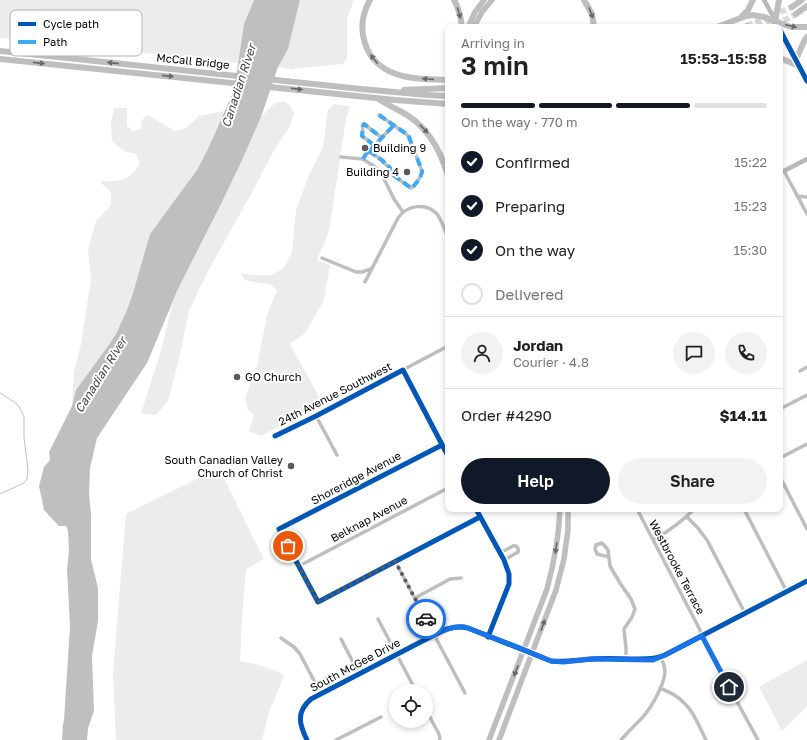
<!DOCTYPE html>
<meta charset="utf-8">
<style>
body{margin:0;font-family:"Golos Text",sans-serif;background:#f2f2f2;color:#202124;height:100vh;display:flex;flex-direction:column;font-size:15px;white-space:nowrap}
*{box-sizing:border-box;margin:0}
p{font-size:13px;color:#757577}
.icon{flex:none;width:22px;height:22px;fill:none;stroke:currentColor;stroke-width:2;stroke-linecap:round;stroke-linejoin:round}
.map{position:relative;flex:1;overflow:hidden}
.drawer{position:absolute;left:445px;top:24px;width:338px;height:488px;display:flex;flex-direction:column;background:#fff;border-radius:8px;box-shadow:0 2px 6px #0003}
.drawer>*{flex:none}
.buttons{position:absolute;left:389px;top:684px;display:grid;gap:8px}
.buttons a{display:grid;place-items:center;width:44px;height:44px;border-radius:50%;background:#fff;box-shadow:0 2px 6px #0003;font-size:20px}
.pin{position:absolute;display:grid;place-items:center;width:34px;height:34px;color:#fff;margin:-17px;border:2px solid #fff;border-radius:50%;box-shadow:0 1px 4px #0007}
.courier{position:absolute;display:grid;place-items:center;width:40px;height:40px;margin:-20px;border:3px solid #1a73e8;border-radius:50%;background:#fff;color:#222;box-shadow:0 1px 5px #0007}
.head em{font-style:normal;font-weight:600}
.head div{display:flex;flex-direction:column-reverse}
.head{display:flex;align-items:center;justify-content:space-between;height:68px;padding:0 16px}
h1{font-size:26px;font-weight:600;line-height:30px}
.bar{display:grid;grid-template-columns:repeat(4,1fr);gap:6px 4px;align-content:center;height:48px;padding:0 16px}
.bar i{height:5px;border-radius:3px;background:#e0e0e0}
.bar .selected{background:#111827}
.bar p{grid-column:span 4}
.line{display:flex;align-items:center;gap:10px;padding:0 16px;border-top:1px solid #e0e0e0}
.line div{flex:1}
.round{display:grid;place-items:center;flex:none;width:42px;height:42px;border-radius:21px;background:#f2f2f2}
ol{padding:0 16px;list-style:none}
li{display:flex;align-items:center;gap:12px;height:44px}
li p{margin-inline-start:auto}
li .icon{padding:4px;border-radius:50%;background:#111827;color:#fff;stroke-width:4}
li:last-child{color:#757577}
li i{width:22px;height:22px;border:2px solid #e0e0e0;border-radius:50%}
.cta{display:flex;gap:8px;margin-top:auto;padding:8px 16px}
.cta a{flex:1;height:46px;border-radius:24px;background:#111827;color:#fff;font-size:16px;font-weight:600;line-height:46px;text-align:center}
.cta a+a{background:#f2f2f2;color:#202124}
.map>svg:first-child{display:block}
.green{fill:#ececec}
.water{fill:#bfbfbf}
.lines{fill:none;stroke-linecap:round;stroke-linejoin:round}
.stream{stroke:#bfbfbf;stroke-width:1}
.motorway-tunnel{stroke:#d9d9d9;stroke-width:6;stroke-dasharray:6 3;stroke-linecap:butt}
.minor{stroke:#bebebe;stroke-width:3.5}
.tertiary{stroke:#bebebe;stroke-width:4}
.secondary{stroke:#b8b8b8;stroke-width:4.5}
.trunk{stroke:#bebebe;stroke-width:5.5}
.motorway{stroke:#bebebe;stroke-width:6}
.quiet{stroke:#3fa9f5;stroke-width:4;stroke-dasharray:8 4;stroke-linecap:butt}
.cycleway-casing{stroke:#fff;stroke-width:8}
.cycleway{stroke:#0057b8;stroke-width:5}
.oneway{fill:#686868}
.done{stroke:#595959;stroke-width:4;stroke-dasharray:0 7.2}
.route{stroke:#1a73e8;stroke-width:5}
.poi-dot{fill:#595959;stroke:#fff;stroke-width:1.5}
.labels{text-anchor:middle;stroke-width:4;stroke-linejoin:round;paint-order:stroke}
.street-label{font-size:11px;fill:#000;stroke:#fff}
.poi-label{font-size:11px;fill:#000;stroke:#fff;text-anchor:start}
.water-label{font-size:12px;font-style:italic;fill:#444;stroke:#fff}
.key{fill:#fff;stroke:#b2b2b2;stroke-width:1}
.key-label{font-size:11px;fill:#000}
</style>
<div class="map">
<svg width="807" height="740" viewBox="0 0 807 740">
<rect width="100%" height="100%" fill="#fff"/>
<path class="green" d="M0 0H254L244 24 238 63 0 38Z
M300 0H354L347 19V58L343 64 291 69 278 67 288 49Z
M283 101 290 105 294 113 290 126 273 152 249 198 209 269 189 311 179 359 168 401 156 415 141 413 159 357 173 302 178 289 222 202 261 117 275 103Z
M334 104 350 106 346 119 329 231 317 260 330 265 324 300 305 333 290 344 323 404 261 436 249 431 254 415 248 410 245 398 257 366 267 315 277 290 271 285 244 280 241 273 252 275H271L284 268 292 252 296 210 309 175 323 147 328 110Z
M114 108H127V126L133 131 142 129 141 121 148 115 175 131 186 128 199 116 224 111 207 151 197 170 150 234 133 293 127 310 116 334 108 346 76 390 72 406 74 372 81 344 85 318 91 280 88 249 96 221 111 205V192L101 183 102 181C122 181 128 181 140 164L136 154 124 151 112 141 111 123Z
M219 468 264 559 246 569 242 617 240 661 256 664 281 673 284 676 269 712 262 740H116L113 673 126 514Z
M807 660V706L782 731 759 687Z"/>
<path class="water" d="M254 0H300L288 49 278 67 261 117 242 160 222 202 178 289 147 363 97 438 90 468 89 494 91 514V559L98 588V621L92 656 94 711 88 728 87 740H62C63 733 62 727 64 720L70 626 67 569 69 551 68 531 66 526H59L44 510 39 486 44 467 50 460 49 452 72 406 76 390 108 346 116 334 127 310 133 293 150 234 197 170 207 151 234 90 244 24Z"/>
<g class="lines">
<path class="stream" d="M0 393 8 398 17 404 20 408 24 417V437L28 470 27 479 24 483 0 494"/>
<path class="motorway-tunnel" d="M776 25 796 14
M747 26 792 7
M758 27 772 19"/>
<path class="minor" d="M379 115 405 133 409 137 422 171C422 177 416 183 413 187L411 188 389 172 388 173 386 172 382 175
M374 145 362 136 363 126 364 124 382 138
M369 151 383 161 386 165 388 166 390 168 389 172
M341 157 363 159 375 167 382 175 394 199 403 212
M363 159 366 154 368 153 373 147 394 125
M784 171 807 214
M797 196 807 197
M322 258 356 272H362L371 269
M365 282 398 218C407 205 426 202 437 214 442 221 445 230 448 238
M448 303 447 308 448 315
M403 370 448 456
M800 371 807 367
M780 409 807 395
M316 416 337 455
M275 436 316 416 448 346
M442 445 279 529 318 602 480 517
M780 458 807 444
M780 477 807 529
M476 509 504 560 509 574V584L488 637
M637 509 700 630 704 641 758 740
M744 509 787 592
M687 517 697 527 707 540 745 613
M653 540C669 531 682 522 694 509
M500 553 513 546C517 545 519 549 518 552L504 560
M609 557 597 554 595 549 596 545 602 543 608 550 610 566 620 583 631 599 635 609 632 617 624 629 626 648V660
M395 561 465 693
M299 566 448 488
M415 598 450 579 461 578
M378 619 416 691
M281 638 294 647 300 654 321 694
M341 639 359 674
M660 688C666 691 672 693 677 697 692 707 698 724 706 740
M426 710 439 734 440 740
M336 740 381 717
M621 740C627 733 634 726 641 719 650 710 664 686 665 672 665 667 663 662 661 657"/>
<path class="tertiary" d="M307 740C299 724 296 712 311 699L434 635C445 629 455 625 468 628L551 661C565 662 578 660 592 659 607 658 622 659 638 659 650 658 653 660 665 655L807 581"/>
<path class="secondary" d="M764 0 779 27
M780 30 807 81
M780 173 807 159"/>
<path class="trunk" d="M468 27 475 12 484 0
M474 27 482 12 492 0
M489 740 547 589C554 563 559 536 560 509
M499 740 556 590 564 559 568 530V509"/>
<path class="motorway" d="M370 0C354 28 364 63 396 74 412 80 431 79 448 80
M454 0C459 9 461 17 462 27
M584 0 592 14 594 27
M792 7 802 0
M796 14 807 6
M742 16 748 10 753 0
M717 27 746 16 753 15 764 17 791 27H807
M745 27 747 26
M774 27 779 0
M0 51 361 89 427 95 448 96
M780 58 799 66
M0 59 395 100 448 104
M796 59C800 52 802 43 807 37
M404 90 448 88
M378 99C385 103 392 107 400 111 426 124 440 148 448 176"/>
<path class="quiet" d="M379 115 405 133 409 137 422 171C422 177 416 183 413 187L411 188 389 172 388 173 386 172 382 175
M374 145 362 136 363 126 364 124 382 138
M369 151 383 161 386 165 388 166 390 168 389 172
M363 159 366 154 368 153 373 147 394 125"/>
<g class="cycleway-casing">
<path id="cycleway" d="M780 30 807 81
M275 436 316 416 403 370 448 456
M442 445 279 529 318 602 480 517
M476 509 504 560 509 574V584L488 637
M307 740C299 724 296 712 311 699L434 635C445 629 455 625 468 628L551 661C565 662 578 660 592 659 607 658 622 659 638 659 650 658 653 660 665 655L807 581"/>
</g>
<use href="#cycleway" class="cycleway"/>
</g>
<defs><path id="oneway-solid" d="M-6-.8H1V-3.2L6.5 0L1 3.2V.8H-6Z"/></defs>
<g class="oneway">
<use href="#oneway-solid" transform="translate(459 13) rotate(74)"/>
<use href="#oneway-solid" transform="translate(591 13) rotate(69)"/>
<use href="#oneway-solid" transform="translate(791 26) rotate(13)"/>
<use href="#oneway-solid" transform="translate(374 59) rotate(-129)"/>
<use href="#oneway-solid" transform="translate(39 63) rotate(6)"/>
<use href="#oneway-solid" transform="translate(113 63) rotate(-174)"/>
<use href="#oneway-solid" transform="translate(168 76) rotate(6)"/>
<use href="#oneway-solid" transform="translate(428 79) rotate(-176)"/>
<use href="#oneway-solid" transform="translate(297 89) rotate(6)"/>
<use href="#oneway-solid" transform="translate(424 129) rotate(47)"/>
<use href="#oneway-solid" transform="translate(556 548) rotate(99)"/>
<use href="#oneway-solid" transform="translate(543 625) rotate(-70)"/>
<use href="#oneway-solid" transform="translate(516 671) rotate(111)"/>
</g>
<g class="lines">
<path class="done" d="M288 546 318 602 395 561 426 619"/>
<path class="route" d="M426 619 434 635C444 630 453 626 465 627L520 648 551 661 563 662 592 659 653 660 665 655 702 636 729 687"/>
</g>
<g class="poi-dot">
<circle cx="365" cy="148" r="4"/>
<circle cx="407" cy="172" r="4"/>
<circle cx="237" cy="377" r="4"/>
<circle cx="291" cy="466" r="4"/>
</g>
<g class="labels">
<g class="street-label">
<text transform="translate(193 61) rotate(6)" y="4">McCall Bridge</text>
<text transform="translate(335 394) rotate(-27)" y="4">24th Avenue Southwest</text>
<text transform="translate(356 478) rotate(-28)" y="4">Shoreridge Avenue</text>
<text transform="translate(369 519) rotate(-28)" y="4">Belknap Avenue</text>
<text transform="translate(677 567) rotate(62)" y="4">Westbrooke Terrace</text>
<text transform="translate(355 665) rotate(-28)" y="4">South McGee Drive</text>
</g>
<g class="poi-label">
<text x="373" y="152">Building 9</text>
<text x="399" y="176" text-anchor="end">Building 4</text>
<text x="245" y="381">GO Church</text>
<text x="283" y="464" text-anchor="end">South Canadian Valley<tspan x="283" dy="13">Church of Christ</tspan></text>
</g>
<g class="water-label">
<text transform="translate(239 86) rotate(-72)" y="4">Canadian River</text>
<text transform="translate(101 375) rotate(-58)" y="4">Canadian River</text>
</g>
</g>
<rect x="10" y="10" width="132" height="46" rx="6" class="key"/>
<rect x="18" y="22" width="18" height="4" fill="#0057b8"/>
<rect x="18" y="40" width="18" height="4" fill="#3fa9f5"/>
<g class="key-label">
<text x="43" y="28">Cycle path</text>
<text x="43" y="46">Path</text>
</g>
</svg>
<div class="buttons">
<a><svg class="icon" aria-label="locate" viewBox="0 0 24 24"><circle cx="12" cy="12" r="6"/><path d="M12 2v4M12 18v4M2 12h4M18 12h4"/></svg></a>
</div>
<div class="pin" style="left:288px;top:546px;background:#ea580c"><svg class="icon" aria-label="bag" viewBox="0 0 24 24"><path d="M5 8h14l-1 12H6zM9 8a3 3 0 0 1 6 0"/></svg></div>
<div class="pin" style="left:729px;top:687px;background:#1f2937"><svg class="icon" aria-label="home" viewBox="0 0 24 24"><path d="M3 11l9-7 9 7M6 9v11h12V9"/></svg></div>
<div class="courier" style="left:426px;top:619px"><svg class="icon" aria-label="car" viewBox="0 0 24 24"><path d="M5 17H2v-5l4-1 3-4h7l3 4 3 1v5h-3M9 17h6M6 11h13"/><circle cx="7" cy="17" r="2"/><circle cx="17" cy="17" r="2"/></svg></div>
<section class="drawer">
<div class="head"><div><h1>3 min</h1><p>Arriving in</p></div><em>15:53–15:58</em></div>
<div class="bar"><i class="selected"></i><i class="selected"></i><i class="selected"></i><i></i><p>On the way · 770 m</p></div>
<ol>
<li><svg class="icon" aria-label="check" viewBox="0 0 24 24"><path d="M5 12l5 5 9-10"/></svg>Confirmed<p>15:22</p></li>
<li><svg class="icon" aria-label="check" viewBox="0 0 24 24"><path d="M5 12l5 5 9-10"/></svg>Preparing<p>15:23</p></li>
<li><svg class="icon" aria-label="check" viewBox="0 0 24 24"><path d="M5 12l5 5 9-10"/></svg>On the way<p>15:30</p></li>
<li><i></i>Delivered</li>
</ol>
<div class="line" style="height:72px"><a class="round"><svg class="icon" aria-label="person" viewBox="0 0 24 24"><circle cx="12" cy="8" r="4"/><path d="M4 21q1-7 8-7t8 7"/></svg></a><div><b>Jordan</b><p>Courier · 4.8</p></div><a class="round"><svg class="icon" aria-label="chat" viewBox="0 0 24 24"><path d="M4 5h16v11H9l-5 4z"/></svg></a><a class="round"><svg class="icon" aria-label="phone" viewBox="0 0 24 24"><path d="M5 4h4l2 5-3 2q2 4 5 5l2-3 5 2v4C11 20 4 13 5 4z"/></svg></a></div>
<div class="line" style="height:52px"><div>Order #4290</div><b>$14.11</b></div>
<div class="cta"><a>Help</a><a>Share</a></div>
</section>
</div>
